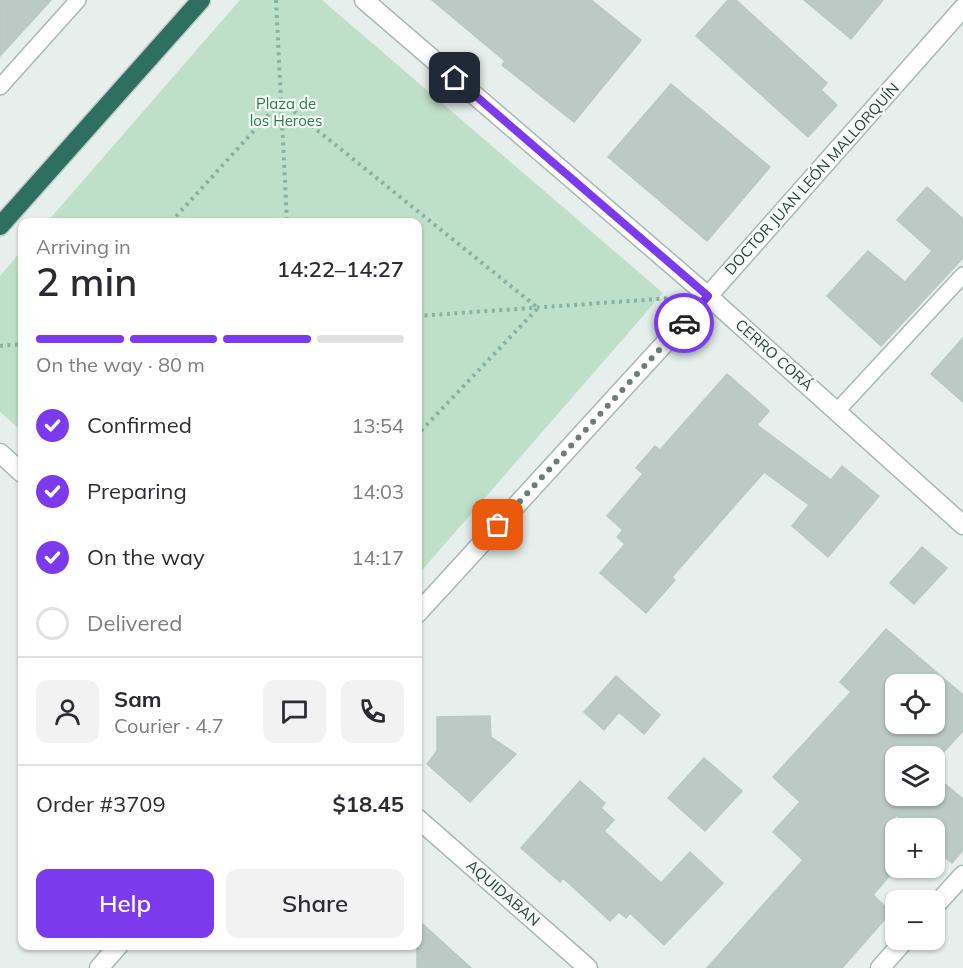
<!DOCTYPE html>
<meta charset="utf-8">
<style>
body{margin:0;font-family:Mulish,sans-serif;background:#f2f2f3;color:#2b2b33;height:100vh;display:flex;flex-direction:column;font-size:22px;white-space:nowrap}
*{box-sizing:border-box;margin:0}
p{font-size:20px;color:#7c7c81}
.icon{flex:none;width:33px;height:33px;fill:none;stroke:currentColor;stroke-width:2;stroke-linecap:round;stroke-linejoin:round}
.map{position:relative;flex:1;overflow:hidden}
.side{position:absolute;left:18px;top:218px;width:404px;height:732px;display:flex;flex-direction:column;background:#fff;border-radius:12px;box-shadow:0 2px 4px #0004}
.side>*{flex:none}
.controls{position:absolute;left:885px;top:674px;display:grid;gap:12px}
.controls a{display:grid;place-items:center;width:60px;height:60px;border-radius:12px;background:#fff;box-shadow:0 2px 4px #0004;font-size:30px}
.pin{position:absolute;display:grid;place-items:center;width:51px;height:51px;color:#fff;margin:-26px;border-radius:12px;box-shadow:0 3px 9px #0006}
.courier{position:absolute;display:grid;place-items:center;width:60px;height:60px;margin:-30px;border:4px solid #7c3aed;border-radius:50%;background:#fff;color:#222;box-shadow:0 2px 8px #0007}
.headline em{font-style:normal;font-weight:600}
.headline div{display:flex;flex-direction:column-reverse}
.headline{display:flex;align-items:center;justify-content:space-between;height:102px;padding:0 18px}
h1{font-size:39px;font-weight:600;line-height:45px}
.bar{display:grid;grid-template-columns:repeat(4,1fr);gap:9px 6px;align-content:center;height:72px;padding:0 18px}
.bar i{height:8px;border-radius:4px;background:#e1e1e2}
.bar .on{background:#7c3aed}
.bar p{grid-column:span 4}
.line{display:flex;align-items:center;gap:15px;padding:0 18px;border-top:2px solid #e1e1e2}
.line div{flex:1}
.round{display:grid;place-items:center;flex:none;width:63px;height:63px;border-radius:12px;background:#f2f2f3}
ol{padding:0 18px;list-style:none}
li{display:flex;align-items:center;gap:18px;height:66px}
li p{margin-inline-start:auto}
li .icon{padding:6px;border-radius:50%;background:#7c3aed;color:#fff;stroke-width:4}
li:last-child{color:#7c7c81}
li i{width:33px;height:33px;border:3px solid #e1e1e2;border-radius:50%}
.button{display:flex;gap:12px;margin-top:auto;padding:12px 18px}
.button a{flex:1;height:69px;border-radius:12px;background:#7c3aed;color:#fff;font-size:24px;font-weight:600;line-height:69px;text-align:center}
.button a+a{background:#f2f2f3;color:#2b2b33}
.map>svg:first-child{display:block}
.green{fill:#bfe0c8}
.building{fill:#bbcac4;stroke:#b8c9c2;stroke-width:1.5;fill-rule:evenodd}
.lines{fill:none;stroke-linecap:round;stroke-linejoin:round}
.lane-casing{stroke:#a8b8b2;stroke-width:18}
.street-casing{stroke:#a8b8b2;stroke-width:21}
.highway-casing{stroke:#c2cac8;stroke-width:21}
.path{stroke:#86b3a5;stroke-width:4;stroke-dasharray:3 4.5;stroke-linecap:butt}
.lane{stroke:#fff;stroke-width:15}
.street{stroke:#fff;stroke-width:18}
.highway{stroke:#2f6f62;stroke-width:18}
.done{stroke:#687f78;stroke-width:6;stroke-dasharray:0 10.8}
.route{stroke:#7c3aed;stroke-width:8}
.labels{text-anchor:middle;stroke-width:4.5;stroke-linejoin:round;paint-order:stroke}
.park-label{font-size:15px;fill:#2d7a4b;stroke:#f7fbf9}
.street-label{font-size:15px;fill:#24423a;stroke:#f7fbf9}
</style>
<div class="map">
<svg width="963" height="968" viewBox="0 0 963 968">
<rect width="100%" height="100%" fill="#e6efeb"/>
<path class="green" d="M240 0H322L663 293 417 576V222H47Z
M22 250V431L0 412V276Z"/>
<path class="building" d="M0 0H51L0 56Z
M432 0H591L641 40 574 122 502 65 505 61Z
M728 0H736L827 83 821 90 837 105 808 137 696 36Z
M804 0H883L851 39Z
M671 84 770 167 707 241 608 157Z
M927 187 963 219V258L881 346 827 296 868 251 905 282 932 251 897 220Z
M963 338V402L931 374Z
M727 374 769 411 757 425 831 480 842 466 879 496 828 557 792 526 809 505 764 472 672 577 675 580 646 613 600 573 625 544 617 537 623 530 607 516 643 474 636 468 655 446 660 450Z
M922 547 947 568 914 604 890 583Z
M886 629 963 695V731L940 756H896V795H934V775L963 799V850L952 863 934 848V828H911L895 814 896 868 873 895 891 912 842 968H707L803 860 773 832 800 802 773 777 851 692 840 682ZM896 684H934V723H896Z
M616 676 660 715 644 734 619 712 604 730 584 712Z
M490 716 491 737 516 754 470 802 427 764 437 751V717Z
M704 758 742 791 705 831 668 798Z
M580 781 605 803 601 808 614 820 604 831 661 883 690 852 723 883 664 945 630 913 626 918 619 912 610 921 563 878 560 882 521 848Z
M417 919 471 968H417Z"/>
<g class="lines">
<g class="lane-casing">
<path id="lane" d="M0 87 78 0
M837 411 963 275"/>
</g>
<g class="street-casing">
<path id="street" d="M364 0 708 296 963 525
M0 453 22 473
M417 614 708 296 963 8
M417 818 588 968
M934 907 963 875
M99 968 119 945
M880 968 906 939"/>
</g>
<g class="highway-casing">
<path id="highway" d="M0 226 201 0"/>
</g>
<path class="path" d="M276 0 287 222
M171 222 281 101 538 308 417 435
M417 316 672 298
M0 346 22 344"/>
<use href="#lane" class="lane"/>
<use href="#street" class="street"/>
<use href="#highway" class="highway"/>
</g>
<g class="lines">
<path class="done" d="M498 525 684 323"/>
<path class="route" d="M455 78 708 296 684 323"/>
</g>
<g class="labels">
<g class="park-label">
<text x="286" y="109">Plaza de<tspan x="286" dy="17">los Heroes</tspan></text>
</g>
<g class="street-label">
<text transform="translate(812 179) rotate(-48)" y="5">DOCTOR JUAN LEÓN MALLORQUÍN</text>
<text transform="translate(774 355) rotate(42)" y="5">CERRO CORÁ</text>
<text transform="translate(503 893) rotate(41)" y="5">AQUIDABAN</text>
</g>
</g>
</svg>
<div class="controls">
<a><svg class="icon" aria-label="locate" viewBox="0 0 24 24"><circle cx="12" cy="12" r="6"/><path d="M12 2v4M12 18v4M2 12h4M18 12h4"/></svg></a>
<a><svg class="icon" aria-label="layers" viewBox="0 0 24 24"><path d="M12 4l9 5-9 5-9-5zM3 14l9 5 9-5"/></svg></a>
<a>+</a>
<a>−</a>
</div>
<div class="pin" style="left:498px;top:525px;background:#ea580c"><svg class="icon" aria-label="bag" viewBox="0 0 24 24"><path d="M5 8h14l-1 12H6zM9 8a3 3 0 0 1 6 0"/></svg></div>
<div class="pin" style="left:455px;top:78px;background:#1f2937"><svg class="icon" aria-label="home" viewBox="0 0 24 24"><path d="M3 11l9-7 9 7M6 9v11h12V9"/></svg></div>
<div class="courier" style="left:684px;top:323px"><svg class="icon" aria-label="car" viewBox="0 0 24 24"><path d="M5 17H2v-5l4-1 3-4h7l3 4 3 1v5h-3M9 17h6M6 11h13"/><circle cx="7" cy="17" r="2"/><circle cx="17" cy="17" r="2"/></svg></div>
<section class="side">
<div class="headline"><div><h1>2 min</h1><p>Arriving in</p></div><em>14:22–14:27</em></div>
<div class="bar"><i class="on"></i><i class="on"></i><i class="on"></i><i></i><p>On the way · 80 m</p></div>
<ol>
<li><svg class="icon" aria-label="check" viewBox="0 0 24 24"><path d="M5 12l5 5 9-10"/></svg>Confirmed<p>13:54</p></li>
<li><svg class="icon" aria-label="check" viewBox="0 0 24 24"><path d="M5 12l5 5 9-10"/></svg>Preparing<p>14:03</p></li>
<li><svg class="icon" aria-label="check" viewBox="0 0 24 24"><path d="M5 12l5 5 9-10"/></svg>On the way<p>14:17</p></li>
<li><i></i>Delivered</li>
</ol>
<div class="line" style="height:108px"><a class="round"><svg class="icon" aria-label="person" viewBox="0 0 24 24"><circle cx="12" cy="8" r="4"/><path d="M4 21q1-7 8-7t8 7"/></svg></a><div><b>Sam</b><p>Courier · 4.7</p></div><a class="round"><svg class="icon" aria-label="chat" viewBox="0 0 24 24"><path d="M4 5h16v11H9l-5 4z"/></svg></a><a class="round"><svg class="icon" aria-label="phone" viewBox="0 0 24 24"><path d="M5 4h4l2 5-3 2q2 4 5 5l2-3 5 2v4C11 20 4 13 5 4z"/></svg></a></div>
<div class="line" style="height:78px"><div>Order #3709</div><b>$18.45</b></div>
<div class="button"><a>Help</a><a>Share</a></div>
</section>
</div>
